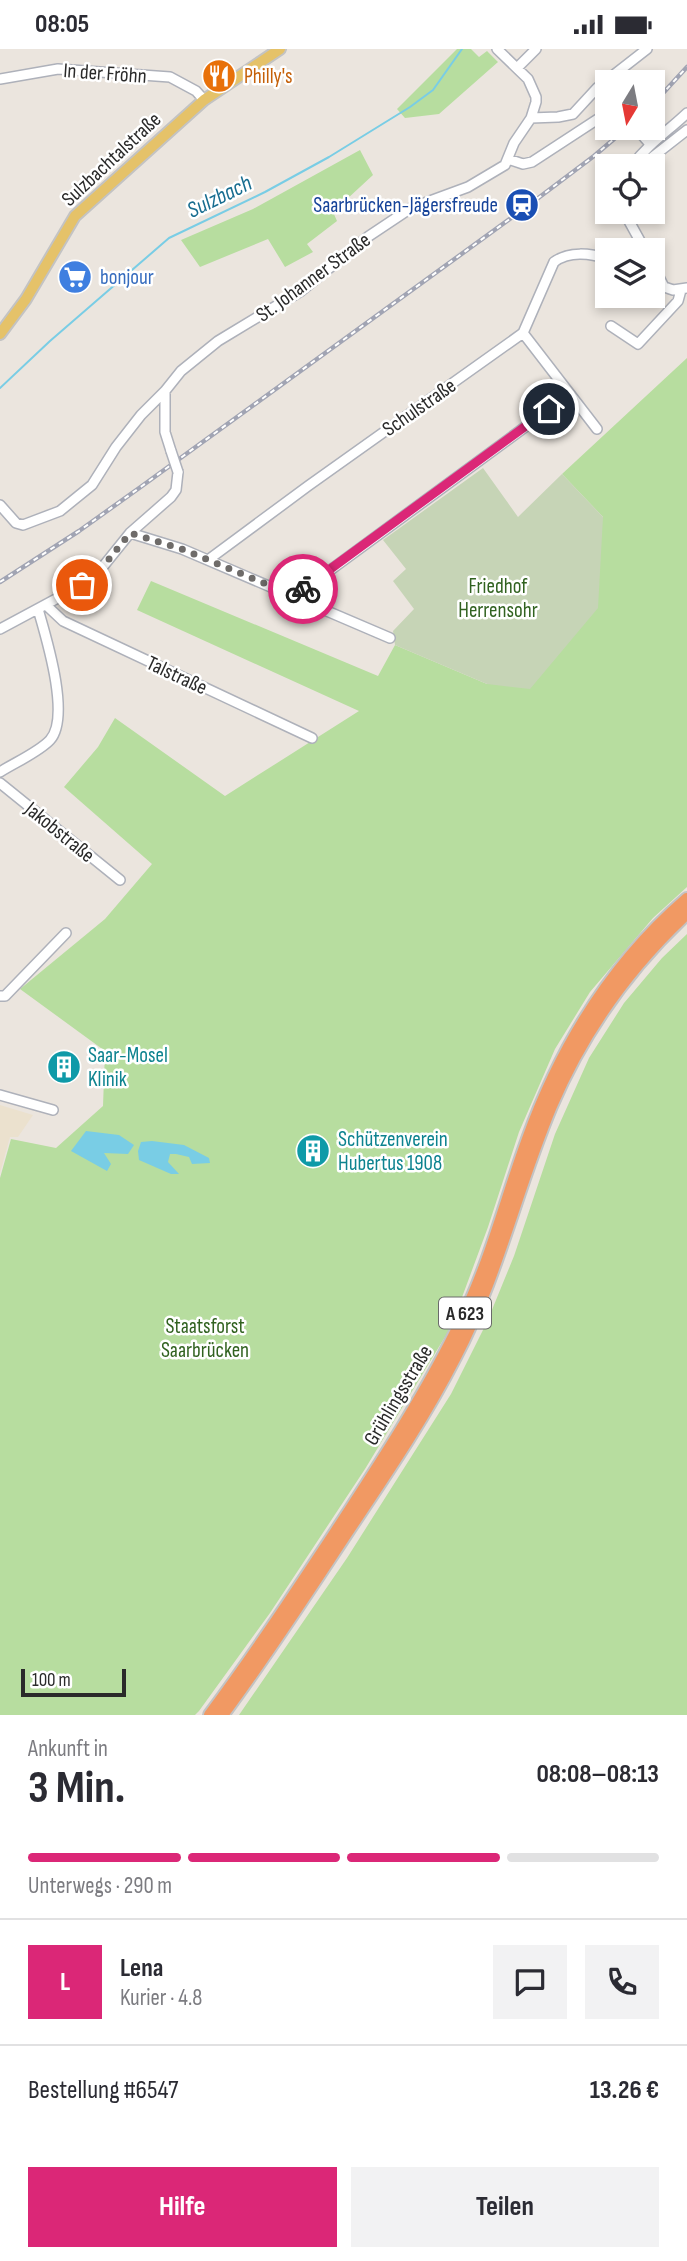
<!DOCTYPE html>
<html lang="de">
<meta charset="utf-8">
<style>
body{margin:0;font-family:"Sofia Sans Condensed",sans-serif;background:#f2f2f3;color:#2b2b33;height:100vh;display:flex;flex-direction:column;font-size:26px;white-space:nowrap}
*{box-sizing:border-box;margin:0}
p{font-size:23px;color:#7c7c81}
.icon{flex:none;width:38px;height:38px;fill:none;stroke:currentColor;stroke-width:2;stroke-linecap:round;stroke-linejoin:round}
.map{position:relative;height:1666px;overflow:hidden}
.panel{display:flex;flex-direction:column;background:#fff;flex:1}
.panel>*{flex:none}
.needle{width:46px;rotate:190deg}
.fabs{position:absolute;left:595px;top:21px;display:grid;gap:14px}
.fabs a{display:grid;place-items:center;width:70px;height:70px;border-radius:0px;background:#fff;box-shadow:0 4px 10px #0003;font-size:35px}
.scale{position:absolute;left:21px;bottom:18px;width:105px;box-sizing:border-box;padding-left:7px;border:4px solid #2a2a2a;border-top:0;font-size:19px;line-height:24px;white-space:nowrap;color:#2a2a2a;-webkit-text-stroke:5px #fff;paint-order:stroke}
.pin{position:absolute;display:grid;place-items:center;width:60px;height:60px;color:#fff;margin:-30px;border:4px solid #fff;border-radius:50%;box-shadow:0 2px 7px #0007}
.courier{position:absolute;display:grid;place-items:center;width:70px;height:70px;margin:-35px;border:5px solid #db2777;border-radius:50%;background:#fff;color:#222;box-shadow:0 2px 9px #0007}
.headline em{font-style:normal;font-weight:700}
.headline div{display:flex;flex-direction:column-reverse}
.headline{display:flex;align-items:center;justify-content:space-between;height:119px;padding:0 28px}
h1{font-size:46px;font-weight:700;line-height:52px}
.bar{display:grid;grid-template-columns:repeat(4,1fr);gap:10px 7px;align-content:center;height:84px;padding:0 28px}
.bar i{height:9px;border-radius:5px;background:#e1e1e2}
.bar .current{background:#db2777}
.bar p{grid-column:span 4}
.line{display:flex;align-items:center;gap:18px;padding:0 28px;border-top:2px solid #e1e1e2}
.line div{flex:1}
.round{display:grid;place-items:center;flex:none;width:74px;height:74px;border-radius:0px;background:#f2f2f3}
.button{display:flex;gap:14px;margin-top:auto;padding:14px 28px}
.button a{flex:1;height:80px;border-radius:0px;background:#db2777;color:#fff;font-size:28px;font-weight:700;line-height:80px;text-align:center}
.button a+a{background:#f2f2f3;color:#2b2b33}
.status{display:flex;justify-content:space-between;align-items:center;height:49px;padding:0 35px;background:#fff;direction:ltr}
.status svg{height:19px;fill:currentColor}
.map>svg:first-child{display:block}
.education{fill:#ebe1ce}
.green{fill:#b7dd9f}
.cemetery{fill:#c6d4b6}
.water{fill:#79cde5}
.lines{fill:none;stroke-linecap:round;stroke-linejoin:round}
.stream{stroke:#79cde5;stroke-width:2}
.minor-casing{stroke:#aeb1ba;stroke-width:12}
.major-casing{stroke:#c3c3c3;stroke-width:14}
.highway-casing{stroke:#c3c3c3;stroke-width:16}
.minor{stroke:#fff;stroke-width:9}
.major{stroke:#e5c269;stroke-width:10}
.highway{stroke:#f19963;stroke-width:12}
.rail-casing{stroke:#a1a4b3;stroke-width:4.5}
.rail{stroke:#fff;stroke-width:2;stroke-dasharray:5;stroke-linecap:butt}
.minor-bridge-casing{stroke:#aeb1ba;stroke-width:12;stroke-linecap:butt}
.minor-bridge{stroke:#fff;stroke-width:9}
.done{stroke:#6e6b69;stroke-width:7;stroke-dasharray:0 12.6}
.route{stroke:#db2777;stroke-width:9}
.labels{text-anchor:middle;stroke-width:5;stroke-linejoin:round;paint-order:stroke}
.shield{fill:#fff;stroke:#6a6a6a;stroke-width:2}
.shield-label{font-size:19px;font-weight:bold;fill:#2a2a2a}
.street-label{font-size:21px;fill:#2a2a2a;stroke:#fff}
.food-label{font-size:21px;fill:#c56008;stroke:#fff;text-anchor:start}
.transit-label{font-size:21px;fill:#164399;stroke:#fff;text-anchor:end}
.shop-label{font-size:21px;fill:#366cbe;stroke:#fff;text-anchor:start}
.park-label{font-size:21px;fill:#316220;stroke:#fff}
.culture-label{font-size:21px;fill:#0d838f;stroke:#fff;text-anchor:start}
.water-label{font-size:23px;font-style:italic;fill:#186d90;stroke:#fff}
</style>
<div class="status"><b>08:05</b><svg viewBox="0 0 49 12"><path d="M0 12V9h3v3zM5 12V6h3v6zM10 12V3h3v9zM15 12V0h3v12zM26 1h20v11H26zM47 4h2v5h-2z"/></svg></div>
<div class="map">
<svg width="687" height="1666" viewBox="0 0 687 1666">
<rect width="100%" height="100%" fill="#ebe5de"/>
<path class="education" d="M0 1056 33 1066 18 1088H10L0 1124Z"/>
<path class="green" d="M457 0H471L479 8 487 2 498 13 439 65 405 69 397 60Z
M360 101 373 126 333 163 337 172 307 195 313 203 285 218 268 190 200 218 181 191 253 160Z
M687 309V838L653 869 590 943 555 1000 519 1083 488 1178 451 1278 365 1420 270 1564 199 1662 195 1666H0V1129L11 1090 56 1099 103 1057 105 1002 20 940 105 870 152 815 64 738 98 698 115 669 225 747 359 662 137 561 151 532 378 627 395 596 487 635 603 468 562 425Z
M687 885V1666H239L347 1509 451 1345 487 1273 514 1207 555 1085 589 1009 624 954 662 909Z"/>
<path class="cemetery" d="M483 419 518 468 562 425 603 468 598 559 530 640 487 635 395 596 393 582 414 560 393 532 406 520 383 491Z"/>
<path class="water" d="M86 1082 119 1086 134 1096 128 1105 104 1104 111 1115 107 1122 71 1102Z
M152 1092 184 1096 209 1109 210 1114 192 1115 189 1108 176 1105H170L168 1113 179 1125H171L139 1111 138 1102 141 1093Z"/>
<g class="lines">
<path class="stream" d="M0 339 50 292 169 189 265 143 329 108 410 58 433 41 462 0"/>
<g class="minor-casing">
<path id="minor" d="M517 19 536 0
M0 30 58 20 170 28 196 42 204 51
M531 69 558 68 573 65 597 39 647 0
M636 79 650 95
M508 110 523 115 532 113 607 64
M632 117C647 96 668 82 687 64
M641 117 687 81
M624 163 645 201
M653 216 664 238
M653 234 673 241 687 239
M611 277 638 295 678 252 681 241
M523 284 597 380
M171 402 165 383V342L181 322 218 292 301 242 369 187 411 159 468 138 505 116 514 94 531 69 536 53V48L528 30 497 0
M0 456 16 474 23 476 60 462 92 436 116 398 141 366 165 342
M130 484 182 500 390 589
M208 511 308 437 523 284 554 213C569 202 590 204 607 210
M295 547 570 345
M46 556 63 572 312 689
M0 580 82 536 97 525 130 484 171 448 176 441 178 423
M0 723C14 714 39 703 50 691 71 668 46 588 38 560
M0 734 120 831
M0 947H5L66 884
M0 1046 53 1061"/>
</g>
<g class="major-casing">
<path id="major" d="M0 285 26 250 75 167 204 51 280 0"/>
</g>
<g class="highway-casing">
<path id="highway" d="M210 1666C254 1607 295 1545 336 1483 381 1414 427 1344 463 1269 491 1212 506 1150 528 1090 561 998 613 914 687 850
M222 1666C266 1607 306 1545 347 1483 385 1426 424 1369 455 1308 497 1228 516 1140 551 1057 582 984 629 918 687 864"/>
</g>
<use href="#minor" class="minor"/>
<use href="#major" class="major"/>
<use href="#highway" class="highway"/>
<g class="rail-casing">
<path id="rail" d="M653 55 687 18
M0 533 79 482 142 437 529 156 594 107 627 79"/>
</g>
<use href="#rail" class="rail"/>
<g class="minor-bridge-casing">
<path id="minor-bridge" d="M171 402 178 423"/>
</g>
<use href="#minor-bridge" class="minor-bridge"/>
</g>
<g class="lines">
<path class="done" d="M82 536 97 525 130 484 182 500 295 547 303 540"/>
<path class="route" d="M303 540 549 360"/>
</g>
<defs>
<g id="restaurant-disc" transform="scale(1.75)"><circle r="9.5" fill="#e8710a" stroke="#fff"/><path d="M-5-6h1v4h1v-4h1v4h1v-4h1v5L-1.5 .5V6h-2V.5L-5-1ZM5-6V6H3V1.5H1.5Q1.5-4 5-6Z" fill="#fff"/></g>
<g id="station-disc" transform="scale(1.75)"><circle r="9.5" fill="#1a4fb4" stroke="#fff"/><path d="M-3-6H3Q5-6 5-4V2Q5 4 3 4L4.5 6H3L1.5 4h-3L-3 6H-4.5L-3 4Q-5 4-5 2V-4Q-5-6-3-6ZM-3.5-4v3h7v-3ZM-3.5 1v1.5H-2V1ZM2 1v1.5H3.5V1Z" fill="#fff"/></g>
<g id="supermarket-disc" transform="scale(1.75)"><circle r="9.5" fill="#3f7fe0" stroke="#fff"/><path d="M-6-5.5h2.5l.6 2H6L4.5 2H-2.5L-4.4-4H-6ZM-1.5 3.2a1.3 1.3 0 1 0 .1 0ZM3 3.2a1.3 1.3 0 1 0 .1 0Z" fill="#fff"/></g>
<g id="building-disc" transform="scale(1.75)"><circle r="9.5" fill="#0f9aa8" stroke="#fff"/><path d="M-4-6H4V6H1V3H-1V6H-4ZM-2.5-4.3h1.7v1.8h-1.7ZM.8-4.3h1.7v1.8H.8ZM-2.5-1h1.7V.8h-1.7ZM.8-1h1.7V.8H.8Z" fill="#fff"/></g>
</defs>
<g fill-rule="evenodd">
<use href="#restaurant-disc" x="219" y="27"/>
<use href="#station-disc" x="522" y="156"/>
<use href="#supermarket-disc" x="75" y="228"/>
<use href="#building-disc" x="64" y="1018"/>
<use href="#building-disc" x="313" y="1102"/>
</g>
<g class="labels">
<rect class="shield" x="439" y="1248.5" width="52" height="31" rx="5"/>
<g class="shield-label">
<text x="465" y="1271">A 623</text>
</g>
<g class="street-label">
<text transform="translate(105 24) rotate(4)" y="7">In der Fröhn</text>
<text transform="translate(111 110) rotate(-43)" y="7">Sulzbachtalstraße</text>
<text transform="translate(313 228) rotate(-36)" y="7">St. Johanner Straße</text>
<text transform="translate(419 358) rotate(-35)" y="7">Schulstraße</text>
<text transform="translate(177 626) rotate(25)" y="7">Talstraße</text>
<text transform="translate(60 783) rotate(39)" y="7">Jakobstraße</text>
<text transform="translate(398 1346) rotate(-59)" y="7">Grühlingsstraße</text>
</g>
<g class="food-label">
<text x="244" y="34">Philly's</text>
</g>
<g class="transit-label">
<text x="498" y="163">Saarbrücken-Jägersfreude</text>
</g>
<g class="shop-label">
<text x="100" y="235">bonjour</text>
</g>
<g class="park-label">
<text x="498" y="544">Friedhof<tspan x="498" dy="24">Herrensohr</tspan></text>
<text x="205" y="1284">Staatsforst<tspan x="205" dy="24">Saarbrücken</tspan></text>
</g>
<g class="culture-label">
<text x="88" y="1013">Saar-Mosel<tspan x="88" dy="24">Klinik</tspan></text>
<text x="338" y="1097">Schützenverein<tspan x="338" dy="24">Hubertus 1908</tspan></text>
</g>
<g class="water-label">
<text transform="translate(219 147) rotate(-26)" y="8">Sulzbach</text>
</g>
</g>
</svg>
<div class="fabs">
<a><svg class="needle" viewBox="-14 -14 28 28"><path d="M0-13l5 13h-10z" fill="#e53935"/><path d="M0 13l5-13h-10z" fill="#7c7c81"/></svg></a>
<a><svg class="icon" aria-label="locate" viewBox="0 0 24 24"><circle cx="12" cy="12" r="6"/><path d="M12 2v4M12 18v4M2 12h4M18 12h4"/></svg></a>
<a><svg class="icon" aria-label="layers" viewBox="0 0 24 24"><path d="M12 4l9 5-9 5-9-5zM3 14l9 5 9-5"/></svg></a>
</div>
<div class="scale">100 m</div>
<div class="pin" style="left:82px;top:536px;background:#ea580c"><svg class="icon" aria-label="bag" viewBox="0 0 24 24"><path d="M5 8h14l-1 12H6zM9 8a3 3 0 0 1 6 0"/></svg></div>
<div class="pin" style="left:549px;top:360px;background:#1f2937"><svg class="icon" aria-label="home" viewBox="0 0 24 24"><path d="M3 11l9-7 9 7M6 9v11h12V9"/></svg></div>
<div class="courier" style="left:303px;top:540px"><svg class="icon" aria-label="bike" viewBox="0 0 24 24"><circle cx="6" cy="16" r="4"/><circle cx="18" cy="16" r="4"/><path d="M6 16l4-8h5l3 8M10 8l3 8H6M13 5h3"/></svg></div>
</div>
<section class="panel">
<div class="headline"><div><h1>3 Min.</h1><p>Ankunft in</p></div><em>08:08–08:13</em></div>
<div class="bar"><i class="current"></i><i class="current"></i><i class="current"></i><i></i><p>Unterwegs · 290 m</p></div>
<div class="line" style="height:126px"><b class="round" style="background:#db2777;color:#fff">L</b><div><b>Lena</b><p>Kurier · 4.8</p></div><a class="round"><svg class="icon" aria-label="chat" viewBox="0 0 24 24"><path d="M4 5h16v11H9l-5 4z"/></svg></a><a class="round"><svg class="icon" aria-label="phone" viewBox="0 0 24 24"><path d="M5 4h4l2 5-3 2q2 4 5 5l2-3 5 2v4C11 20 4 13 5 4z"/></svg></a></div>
<div class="line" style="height:91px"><div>Bestellung #6547</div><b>13.26 €</b></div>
<div class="button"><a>Hilfe</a><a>Teilen</a></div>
</section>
